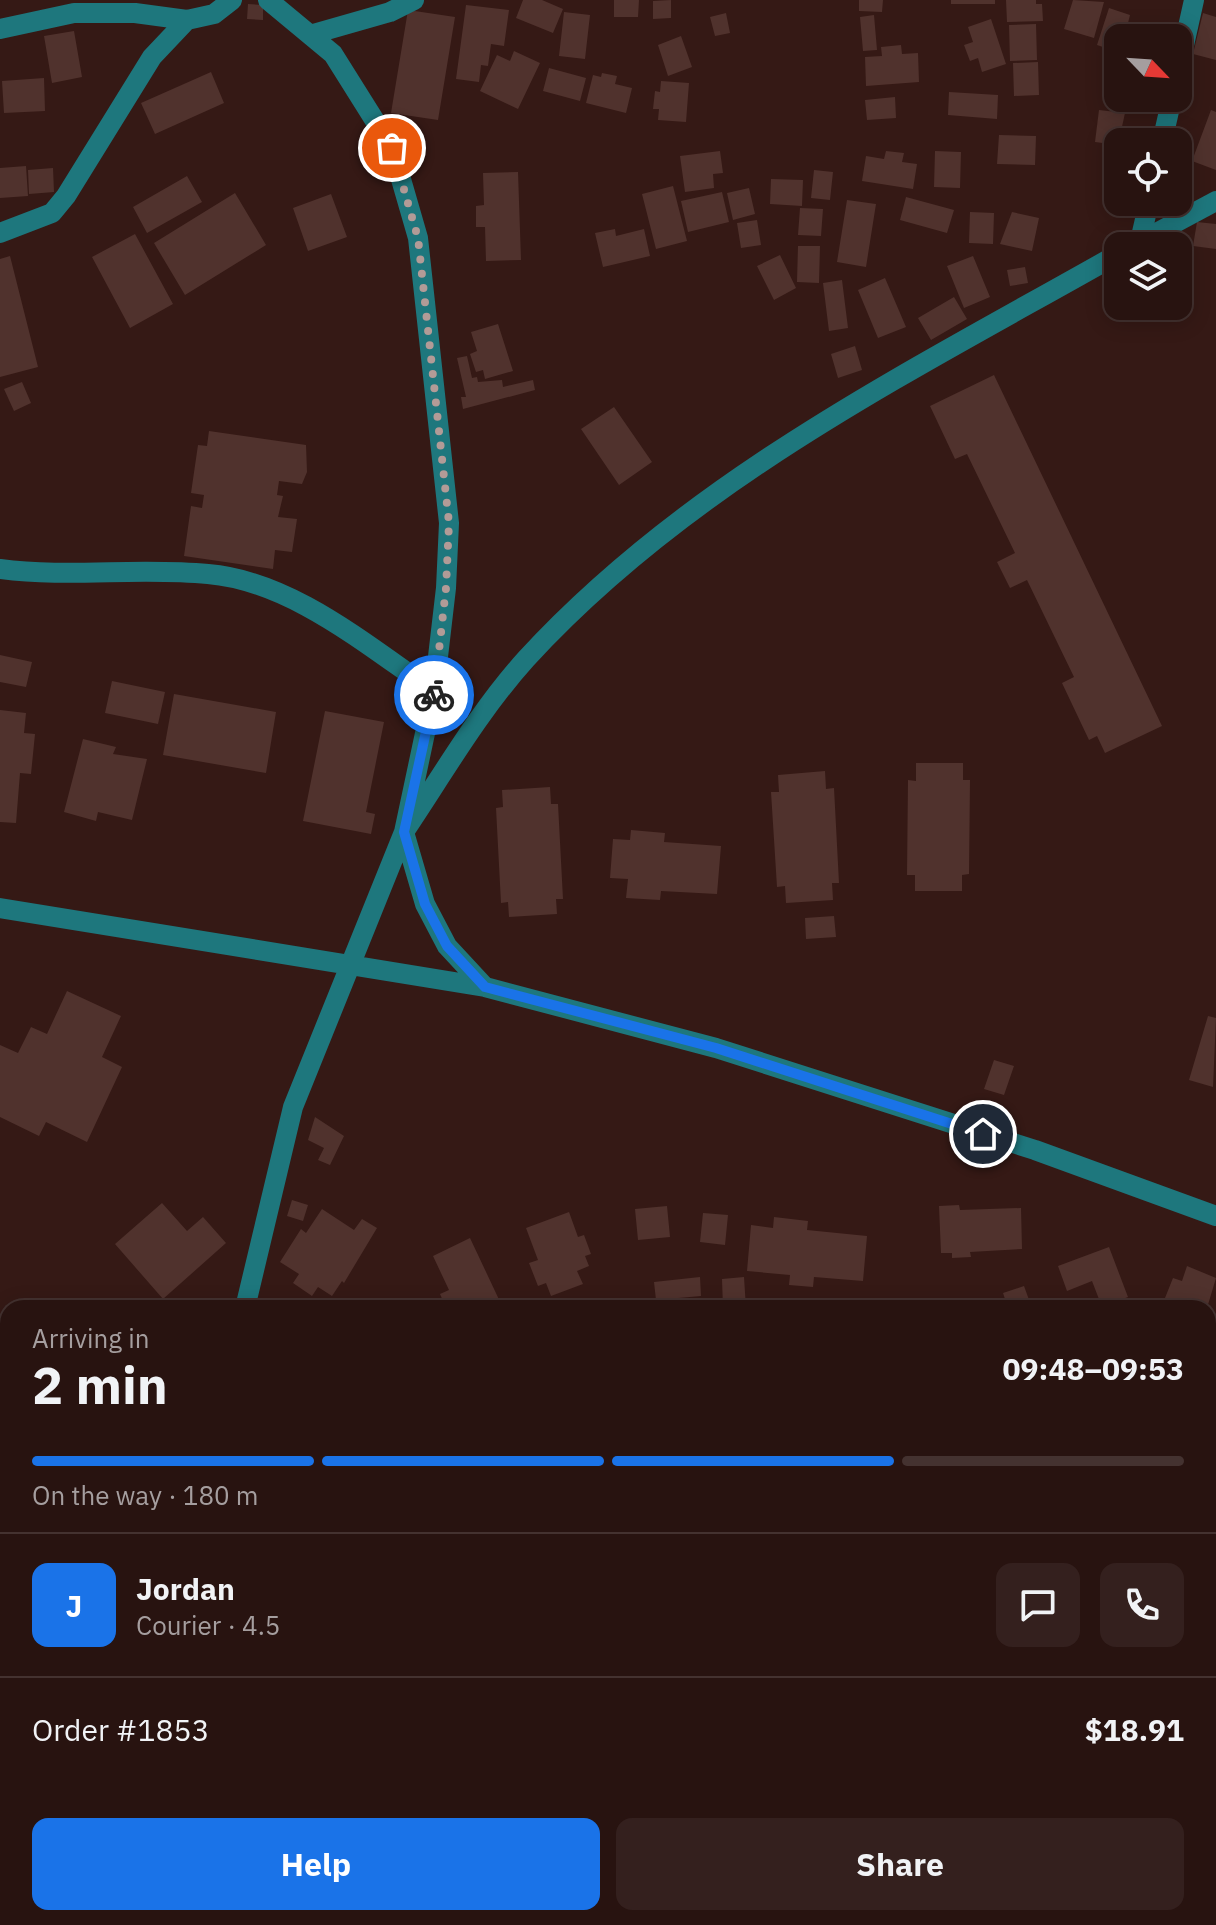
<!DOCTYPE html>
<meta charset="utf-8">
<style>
body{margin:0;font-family:"IBM Plex Sans",sans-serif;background:#34201e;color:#f1f3f6;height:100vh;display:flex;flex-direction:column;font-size:30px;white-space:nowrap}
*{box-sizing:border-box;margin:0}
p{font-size:26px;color:#a59e9f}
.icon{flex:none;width:44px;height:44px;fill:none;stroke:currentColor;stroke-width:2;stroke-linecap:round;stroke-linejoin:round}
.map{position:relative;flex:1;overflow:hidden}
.panel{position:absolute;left:0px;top:1300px;width:1216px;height:626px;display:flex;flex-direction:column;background:#281310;border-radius:24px 24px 0 0;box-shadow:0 4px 20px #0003,0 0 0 2px #443230}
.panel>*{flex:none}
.needle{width:52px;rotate:115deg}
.fabs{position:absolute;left:1104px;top:24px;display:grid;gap:16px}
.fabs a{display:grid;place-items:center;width:88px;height:88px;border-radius:16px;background:#281310;box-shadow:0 4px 20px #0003,0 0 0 2px #443230;font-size:40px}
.pin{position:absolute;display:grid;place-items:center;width:68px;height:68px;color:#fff;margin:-34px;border:4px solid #fff;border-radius:50%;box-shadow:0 2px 8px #0007}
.courier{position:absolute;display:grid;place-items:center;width:80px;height:80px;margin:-40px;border:6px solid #1a73e8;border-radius:50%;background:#fff;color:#222;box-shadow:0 2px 10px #0007}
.head em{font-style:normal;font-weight:700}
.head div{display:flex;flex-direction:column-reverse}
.head{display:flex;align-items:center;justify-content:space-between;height:136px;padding:0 32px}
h1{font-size:52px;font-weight:700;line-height:60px}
.bar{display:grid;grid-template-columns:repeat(4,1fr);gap:12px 8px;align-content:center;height:96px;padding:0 32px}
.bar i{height:10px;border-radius:6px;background:#443230}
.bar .on{background:#1a73e8}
.bar p{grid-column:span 4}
.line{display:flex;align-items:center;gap:20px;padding:0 32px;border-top:2px solid #443230}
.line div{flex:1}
.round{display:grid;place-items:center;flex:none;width:84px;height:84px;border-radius:16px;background:#34201e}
.cta{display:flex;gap:16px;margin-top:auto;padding:16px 32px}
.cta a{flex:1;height:92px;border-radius:16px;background:#1a73e8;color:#fff;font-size:32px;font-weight:700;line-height:92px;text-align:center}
.cta a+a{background:#34201e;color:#f1f3f6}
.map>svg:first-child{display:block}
.building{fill:#50322d}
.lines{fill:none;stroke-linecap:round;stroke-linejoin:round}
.minor{stroke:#1e777d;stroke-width:20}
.done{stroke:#b29b97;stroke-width:8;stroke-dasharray:0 14.4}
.route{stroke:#1a73e8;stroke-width:10}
</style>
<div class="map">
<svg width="1216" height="1925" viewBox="0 0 1216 1925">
<rect width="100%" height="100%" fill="#351915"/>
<path class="building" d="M523 0H542L563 9 553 33 516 18Z
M614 0H639L638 17H614Z
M671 0V18L653 19V1Z
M859 0H883L882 12 859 11Z
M951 0H995V4H951Z
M1006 0H1036V4H1042L1043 21 1007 22Z
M1073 0 1104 2 1094 38 1064 29Z
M248 4 263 5V20L247 19Z
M466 5 509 10 504 46 491 44 488 66 481 65 479 82 456 79Z
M1109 8 1130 15 1128 23 1149 30 1146 38H1118V52L1097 45Z
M408 10 455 17 438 120 391 113Z
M564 12 590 15 585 59 559 56Z
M726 13 730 33 715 36 710 17Z
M1203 13 1216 17V60L1193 54Z
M874 15 877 50 863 51 860 17Z
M991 19 1006 64 982 72 978 58 970 61 964 45 973 42 968 27Z
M1036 24 1037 60 1010 61 1009 25Z
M74 31 82 77 52 83 44 36Z
M681 36 692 67 668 76 658 45Z
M901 45 902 54 918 53 919 82 866 86 865 57 882 56 881 47Z
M514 51 540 63 518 109 480 91 497 55 510 61Z
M1038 62 1039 95 1014 96 1013 63Z
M1108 66 1118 69V83L1104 79Z
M549 68 586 78 580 101 543 91Z
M211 72 224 103 155 134 141 103Z
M602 73 617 76 615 84 632 88 626 113 586 103 593 75 601 77Z
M44 78 45 111 4 113 2 81Z
M661 81 689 83 686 122 658 120 659 109H653L655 91 660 92Z
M949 92 998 95 997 119 948 115Z
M895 97 896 118 867 120 865 100Z
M1099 110 1125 113 1118 145 1095 142Z
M1211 110 1216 112V170L1192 161Z
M999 135 1036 136 1035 165 997 164Z
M1178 150 1190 152 1179 193H1178Z
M720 151 723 173 713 174 714 188 685 192 680 156Z
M886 151 904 153 902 162 917 164 913 189 862 181 866 156 884 159Z
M935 151 961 152 960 188 934 187Z
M26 166 28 196 0 198V168Z
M53 168 54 192 29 194 28 170Z
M814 170 833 172 830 200 811 198Z
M518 172 521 260 486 261 485 227H476V206L484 205 483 173Z
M187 176 202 202 147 233 133 207Z
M771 179 803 180 802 206 770 204Z
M673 186 687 241 656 249 642 194Z
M749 188 755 214 733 220 727 193Z
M722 192 729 222 688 232 681 201Z
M235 193 266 245 185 295 154 243Z
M331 194 347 237 308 251 293 208Z
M906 197 954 210 947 233 900 220Z
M847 200 876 204 866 267 837 262Z
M800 208 823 209 821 236 798 235Z
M970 212 994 213 993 244 969 243Z
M1012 212 1039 218 1032 251 1000 244Z
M757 220 761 245 741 248 737 223Z
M1197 222 1216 224V249L1193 246Z
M615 229 616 236 644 229 650 256 603 267 595 233Z
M135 234 173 304 130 328 92 257Z
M798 246H820L819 283 797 282Z
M780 255 796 288 774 300 757 266Z
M10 256 38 367 0 377V259Z
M973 256 990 297 964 308 947 266Z
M1025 267 1028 283 1010 286 1007 270Z
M885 278 906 327 878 338 858 290Z
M842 280 848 328 829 331 823 283Z
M954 297 967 319 931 340 918 318Z
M498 324 513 371 485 379 483 370 476 372 470 354 477 351 471 332Z
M855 346 862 370 838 378 831 354Z
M467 356 472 378 477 377 478 382 502 380 503 387 533 380 535 390 463 409 461 397H466L457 358Z
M994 375 1162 726 1105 753 1097 736 1089 740 1062 683 1074 677 1027 580 1010 588 997 562 1015 553 967 454 955 459 930 406Z
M22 382 31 403 14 411 4 389Z
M614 407 652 462 619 485 581 429Z
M209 431 306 445 307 472 302 484 279 481 277 495 283 496 278 517 297 519 292 552 275 550 273 569 184 556 191 506 202 508 204 495 191 493 198 445 207 446Z
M0 655 32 662 26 687 0 682Z
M112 681 165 692 158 724 105 713Z
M174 694 276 712 266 773 163 755Z
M0 710 26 713 24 733 35 734 31 774 20 773 16 823 0 822Z
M325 711 384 722 366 812 375 814 371 834 303 821Z
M83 739 116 747 113 754 147 759 132 820 98 812 96 821 64 812Z
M916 763H963V780H970L969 874 962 875V891H915V875H907L908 780 916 781Z
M825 771 826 789 834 788 839 883H832L833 900 786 903 785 886 777 887 771 792H779L778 775Z
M550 787 551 804H558L563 899H556L557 914 509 917 508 902 501 903 496 808 503 807 502 790Z
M631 830 665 833 664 842 721 846 717 894 661 891 660 900 626 898 628 879 610 878 613 839 630 840Z
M834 916 836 937 806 939 805 918Z
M67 991 121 1016 102 1057 122 1067 87 1142 46 1122 39 1136 0 1117V1045L18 1053 31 1027 47 1034Z
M1208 1016 1216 1018 1213 1087 1189 1080Z
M994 1060 1014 1066 1004 1095 984 1089Z
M315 1117 344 1136 330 1165 318 1160 324 1148 308 1140Z
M292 1200 308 1205 303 1221 287 1216Z
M162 1203 187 1231 203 1217 226 1243 163 1299 115 1244Z
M959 1205 960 1210 1021 1208 1022 1249 970 1252 971 1257 952 1258V1253H941L939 1206Z
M667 1206 670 1237 638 1240 635 1209Z
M322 1209 354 1230 362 1219 377 1228 344 1283 342 1281 332 1296 318 1287 312 1296 293 1283 299 1274 280 1262 301 1229 306 1233Z
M569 1212 578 1237 584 1235 591 1254 585 1256 589 1266 577 1271 583 1284 551 1296 546 1283 538 1286 529 1263 538 1260 526 1228Z
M703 1213 728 1215 725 1245 700 1242Z
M774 1217 808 1221 807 1230 867 1236 863 1281 814 1277 813 1287 789 1285 790 1275 747 1271 751 1225 773 1228Z
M470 1238 503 1308H446L440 1294 449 1290 433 1256Z
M1109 1247 1128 1297 1102 1307 1092 1281 1067 1291 1058 1266Z
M1187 1266 1216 1278 1207 1308H1161L1173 1278 1182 1281Z
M700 1277 701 1296 656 1300 654 1282Z
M744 1277 746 1308H723L722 1279Z
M1024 1286 1032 1308H1008L1003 1293Z
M0 1561 8 1569V1594L0 1602Z
M1216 1609V1635L1208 1637V1610Z
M1216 1854V1925H1042L1041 1920 1048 1918H1208V1856Z
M71 1918H86L90 1921 88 1925H66Z
M100 1918H135L131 1925H95Z
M148 1918H180L175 1925H158Z
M228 1918H242L256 1925H225Z
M639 1918H674L663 1925H644Z"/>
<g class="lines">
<path class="minor" d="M0 29 74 13H135L187 20 214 14 232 0
M313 34 390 12 414 0
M1178 72 1194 0
M1162 142 1172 98
M0 233 52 213 66 196 152 57 187 20
M1140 241 1149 202
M1132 246 1216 201
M0 569C69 578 138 567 208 574 292 581 367 646 434 691
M0 908 485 987 716 1048 1035 1150 1216 1216
M485 987 447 946 425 904 404 832C443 774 479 711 526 659 690 480 910 372 1118 254
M245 1308 293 1107 404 832 434 691 446 588 449 523 418 238 392 148 333 54 268 0
M0 1366 8 1358
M1208 1770 1216 1767
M420 1918 424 1925
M199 1925 204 1918
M514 1925 523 1918"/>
</g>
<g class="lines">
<path class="done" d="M392 148 418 238 449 523 446 588 434 695"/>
<path class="route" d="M434 695 404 832 425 904 447 946 485 987 716 1048 983 1134"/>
</g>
</svg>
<div class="fabs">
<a><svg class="needle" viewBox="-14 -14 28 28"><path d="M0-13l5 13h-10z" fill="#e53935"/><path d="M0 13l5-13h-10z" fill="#a59e9f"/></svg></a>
<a><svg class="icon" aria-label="locate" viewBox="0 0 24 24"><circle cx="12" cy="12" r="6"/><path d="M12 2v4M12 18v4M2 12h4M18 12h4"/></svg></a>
<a><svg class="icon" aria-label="layers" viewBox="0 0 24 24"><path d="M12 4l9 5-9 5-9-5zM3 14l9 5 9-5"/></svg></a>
</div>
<div class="pin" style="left:392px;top:148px;background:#ea580c"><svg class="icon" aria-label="bag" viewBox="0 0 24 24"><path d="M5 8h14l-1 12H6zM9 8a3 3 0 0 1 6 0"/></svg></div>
<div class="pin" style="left:983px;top:1134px;background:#1f2937"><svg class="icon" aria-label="home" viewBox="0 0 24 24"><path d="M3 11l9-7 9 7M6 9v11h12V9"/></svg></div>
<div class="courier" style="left:434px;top:695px"><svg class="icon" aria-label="bike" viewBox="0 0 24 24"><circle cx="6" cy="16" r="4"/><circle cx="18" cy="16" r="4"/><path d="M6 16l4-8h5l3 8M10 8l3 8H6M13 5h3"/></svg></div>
<section class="panel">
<div class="head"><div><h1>2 min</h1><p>Arriving in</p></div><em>09:48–09:53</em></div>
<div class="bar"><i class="on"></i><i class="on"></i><i class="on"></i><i></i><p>On the way · 180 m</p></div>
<div class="line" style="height:144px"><b class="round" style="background:#1a73e8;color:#fff">J</b><div><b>Jordan</b><p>Courier · 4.5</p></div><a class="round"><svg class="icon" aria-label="chat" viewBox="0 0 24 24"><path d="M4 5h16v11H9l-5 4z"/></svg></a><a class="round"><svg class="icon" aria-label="phone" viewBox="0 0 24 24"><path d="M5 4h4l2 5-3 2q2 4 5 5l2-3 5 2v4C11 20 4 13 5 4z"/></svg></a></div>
<div class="line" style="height:104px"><div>Order #1853</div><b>$18.91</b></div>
<div class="cta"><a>Help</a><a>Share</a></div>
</section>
</div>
